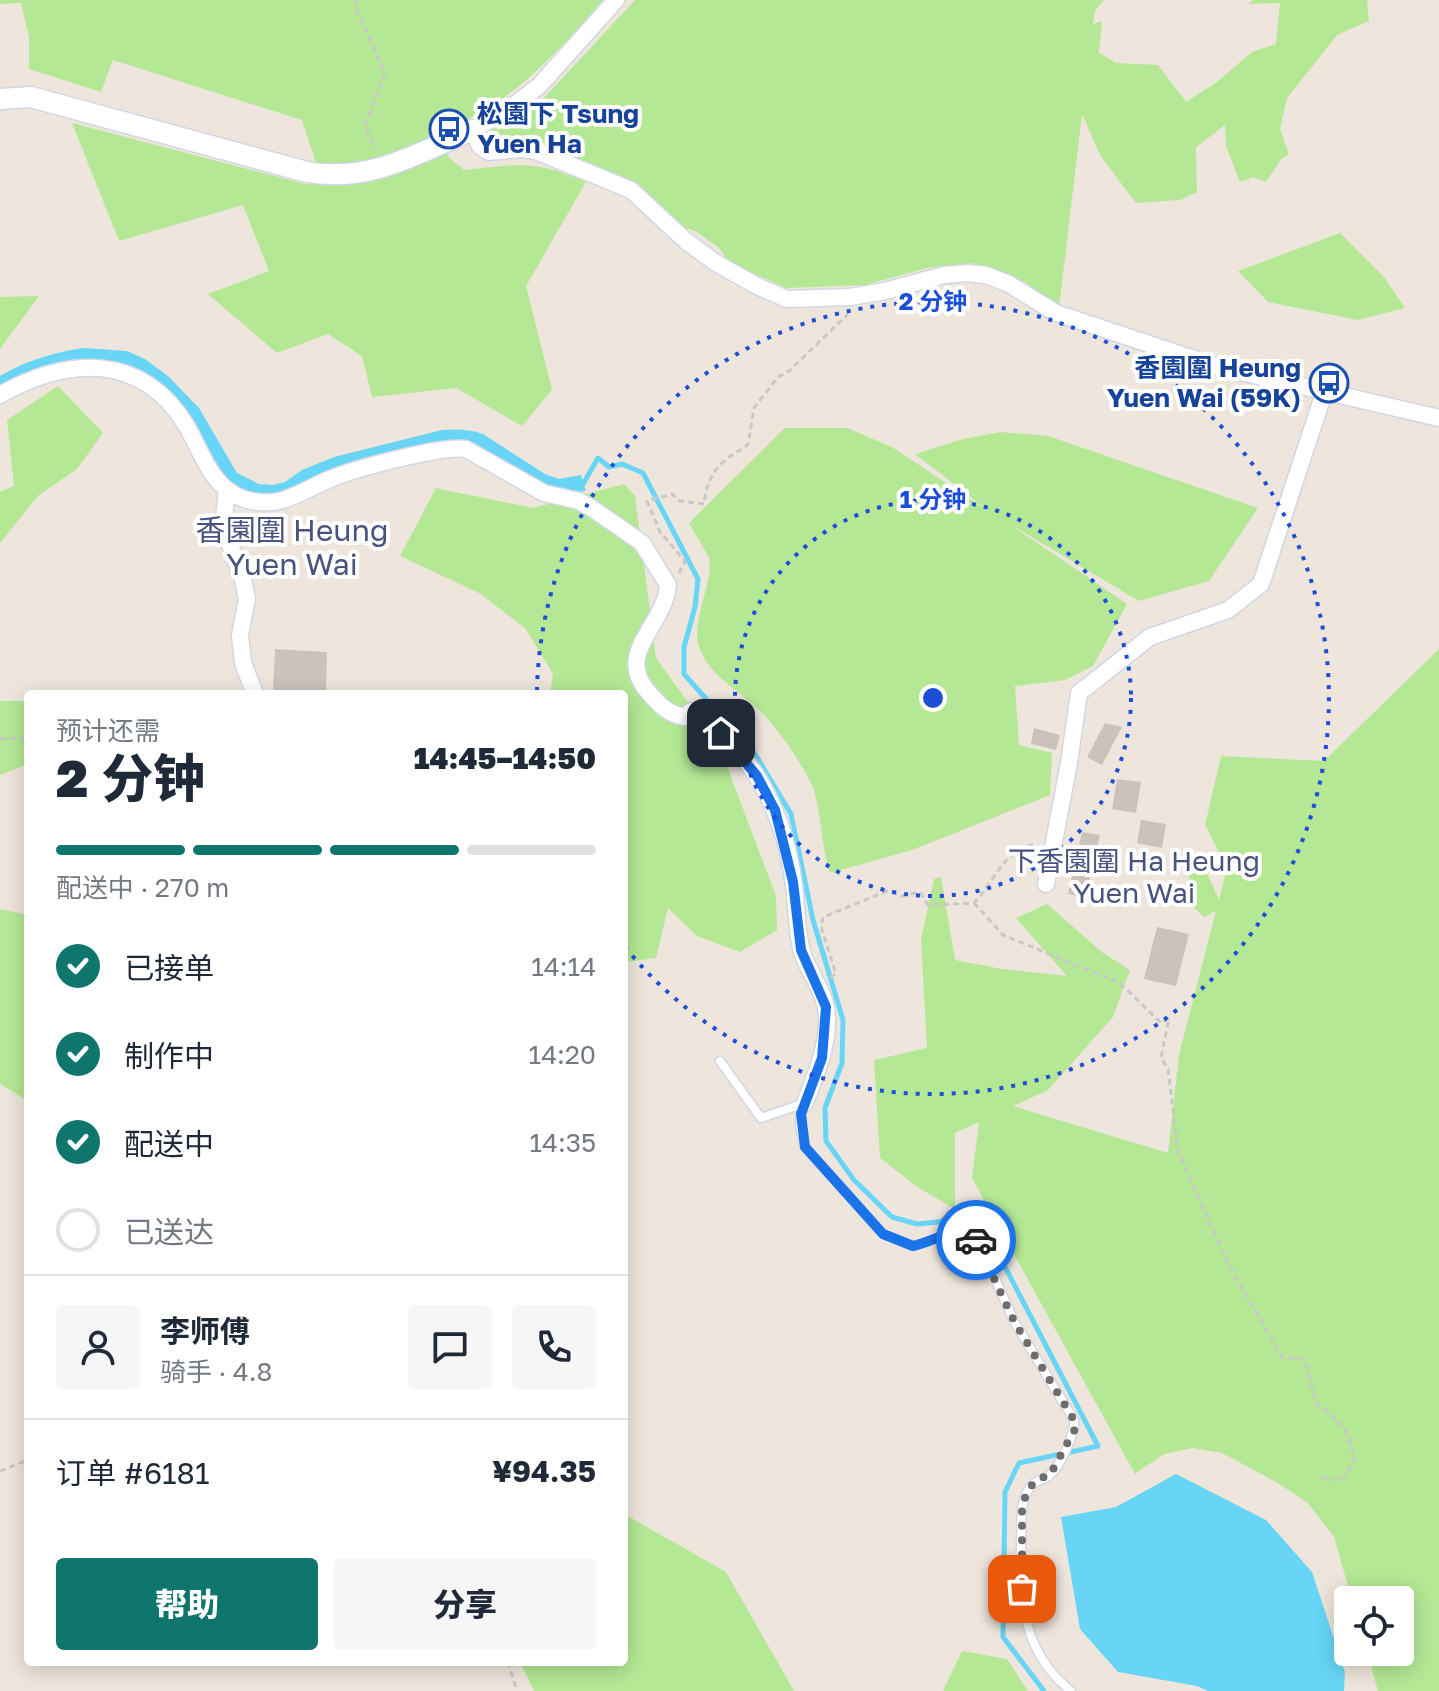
<!DOCTYPE html>
<html lang="zh">
<meta charset="utf-8">
<style>
body{margin:0;font-family:"Golos Text","Noto Sans SC",sans-serif;background:#f6f6f7;color:#1f2937;height:100vh;display:flex;flex-direction:column;font-size:30px;white-space:nowrap}
*{box-sizing:border-box;margin:0}
p{font-size:26px;color:#747a83}
.icon{flex:none;width:44px;height:44px;fill:none;stroke:currentColor;stroke-width:2;stroke-linecap:round;stroke-linejoin:round}
.map{position:relative;flex:1;overflow:hidden}
.panel{position:absolute;left:24px;top:690px;width:604px;height:976px;display:flex;flex-direction:column;background:#fff;border-radius:8px;box-shadow:0 4px 20px #0003}
.panel>*{flex:none}
.buttons{position:absolute;left:1334px;top:1586px;display:grid;gap:16px}
.buttons a{display:grid;place-items:center;width:80px;height:80px;border-radius:8px;background:#fff;box-shadow:0 4px 20px #0003;font-size:40px}
.pin{position:absolute;display:grid;place-items:center;width:68px;height:68px;color:#fff;margin:-34px;border-radius:16px;box-shadow:0 4px 12px #0006}
.courier{position:absolute;display:grid;place-items:center;width:80px;height:80px;margin:-40px;border:6px solid #1a73e8;border-radius:50%;background:#fff;color:#222;box-shadow:0 2px 10px #0007}
.overview em{font-style:normal;font-weight:800}
.overview div{display:flex;flex-direction:column-reverse}
.overview{display:flex;align-items:center;justify-content:space-between;height:136px;padding:0 32px}
h1{font-size:52px;font-weight:800;line-height:60px}
.bar{display:grid;grid-template-columns:repeat(4,1fr);gap:12px 8px;align-content:center;height:96px;padding:0 32px}
.bar i{height:10px;border-radius:6px;background:#e0e1e3}
.bar .on{background:#0f766e}
.bar p{grid-column:span 4}
.line{display:flex;align-items:center;gap:20px;padding:0 32px;border-top:2px solid #e0e1e3}
.line div{flex:1}
.round{display:grid;place-items:center;flex:none;width:84px;height:84px;border-radius:8px;background:#f6f6f7}
ol{padding:0 32px;list-style:none}
li{display:flex;align-items:center;gap:24px;height:88px}
li p{margin-inline-start:auto}
li .icon{padding:8px;border-radius:50%;background:#0f766e;color:#fff;stroke-width:4}
li:last-child{color:#747a83}
li i{width:44px;height:44px;border:4px solid #e0e1e3;border-radius:50%}
.primary-button{display:flex;gap:16px;margin-top:auto;padding:16px 32px}
.primary-button a{flex:1;height:92px;border-radius:8px;background:#0f766e;color:#fff;font-size:32px;font-weight:800;line-height:92px;text-align:center}
.primary-button a+a{background:#f6f6f7;color:#1f2937}
.map>svg:first-child{display:block}
.green{fill:#b4e895}
.water{fill:#68d5f6}
.lines{fill:none;stroke-linecap:round;stroke-linejoin:round}
.stream{stroke:#68d5f6;stroke-width:5}
.building{fill:#c9c3bc}
.service-casing{stroke:#d1d6e5;stroke-width:11}
.minor-casing{stroke:#d1d6e5;stroke-width:19}
.tertiary-casing{stroke:#d1d6e5;stroke-width:23}
.path{stroke:#c8c8c8;stroke-width:3;stroke-dasharray:6 4;stroke-linecap:butt}
.service{stroke:#fff;stroke-width:8}
.minor{stroke:#fff;stroke-width:16}
.tertiary{stroke:#fff;stroke-width:20}
.done{stroke:#6f6c69;stroke-width:8;stroke-dasharray:0 14.4}
.route{stroke:#1a73e8;stroke-width:10}
.ring{fill:none;stroke:#1d4ed8;stroke-width:4;stroke-dasharray:4 8}
.labels{text-anchor:middle;stroke-width:8;stroke-linejoin:round;paint-order:stroke}
.transit-label{font-size:26px;font-weight:bold;fill:#164399;stroke:#fff;text-anchor:start}
.neighbourhood-label{font-size:28px;fill:#48537f;stroke:#fff}
.quarter-label{font-size:30px;fill:#48537f;stroke:#fff}
.centre{fill:#1d4ed8;stroke:#fff;stroke-width:4}
.ring-label{font-size:24px;text-anchor:middle;font-weight:bold;fill:#1d4ed8;stroke:#fff;stroke-width:8;stroke-linejoin:round;paint-order:stroke}
</style>
<div class="map">
<svg width="1439" height="1691" viewBox="0 0 1439 1691">
<rect width="100%" height="100%" fill="#eee6dc"/>
<path class="green" d="M0 0H603C561 49 513 102 453 126L448 157 464 170C518 164 535 160 586 182L526 286 552 390 522 426 456 388 372 397 362 356 328 334 277 353 208 294 269 271 243 205 119 241 72 123 309 185 316 163 302 120 113 60 101 92 29 69V37L21 3 0 4Z
M635 0H1104L1095 11 1093 24 1102 21 1099 53 1116 63 1158 65 1186 102 1217 82 1252 52 1276 44 1280 3 1249 4 1253 0H1367L1369 21 1337 35 1287 98 1280 129 1289 155 1282 158 1266 182 1253 177 1240 182 1226 146 1225 125 1196 147 1197 192 1180 200 1136 203 1100 155 1082 114 1059 308 1025 282 973 263 927 268 865 285 787 288 730 263 718 247 697 232 675 224 646 192 536 143 495 142 489 132 544 98Z
M1340 233 1384 277 1405 308 1358 320 1268 302 1238 271Z
M39 296 0 349V297Z
M58 386 103 433 77 469 39 495 0 543V492L14 486 7 420Z
M785 428H847L892 447 990 512 915 454 963 439 1001 432 1048 436 1258 508 1209 581 1139 601 1008 523 1127 604 1093 666 1065 680 1015 686 1019 745 1052 753 1050 795 912 850 830 873C821 846 821 804 811 783 798 758 781 733 761 712 740 690 696 669 697 633 698 611 708 589 710 567L709 557 689 523Z
M624 484 635 496 656 658 719 745 776 896 777 930 740 952 697 936 668 908 656 958 624 962V694H550L553 674 525 628 479 593 400 556 436 488 533 508Z
M1439 649V1691H1378L1367 1652H1400V1600H1352L1334 1537 1308 1503 1276 1482 1222 1453 1193 1448 1164 1454 1135 1474 972 1178 979 1122 955 1133V1209L919 1188 880 1158 874 1060 927 1048 921 939 934 879 941 877 955 960 1002 969 1067 976 1016 918 1047 904 1103 953 1130 970 1113 1017 1048 1090 1013 1106 1168 1153 1179 1055 1216 911 1204 917 1189 903V871L1208 875 1219 900 1227 868 1205 825 1221 756 1324 761Z
M0 701H28L27 764 0 775Z
M0 909 28 915V1101L0 1084Z
M624 1514 726 1572 794 1691H534L520 1662H624Z
M962 1651 1007 1659 1028 1691H943Z"/>
<path class="water" d="M83 348 127 351 145 359 168 376 199 408 237 473 259 484 273 485 285 482 302 470 334 457 442 430C457 429 469 429 483 434L545 474 559 479 581 475 586 491 563 493 546 488 461 443 293 493 255 497 233 487 172 400 112 363 0 391V376C25 361 55 352 83 348Z
M1176 1474 1266 1520 1312 1572 1345 1672 1344 1691H1208L1197 1686 1118 1672 1080 1629 1061 1517 1116 1507Z"/>
<g class="lines">
<path class="stream" d="M580 484H583L598 458 609 467 622 464 643 473 698 579 695 607 684 647V674L755 754 791 814 813 920 843 1020 842 1063 825 1108 826 1141 854 1180 892 1217 917 1224 959 1220 988 1234 1098 1446 1019 1463 1005 1492 1003 1637 1044 1691"/>
</g>
<path class="building" d="M275 649 327 652 326 692 273 690Z
M1105 723 1122 727 1102 765 1087 757Z
M1034 728 1060 735 1056 750 1031 744Z
M1117 779 1141 782 1136 813 1112 809Z
M1141 820 1166 824 1162 848 1137 843Z
M1082 832 1100 835 1097 848H1095L1086 898 1068 894Z
M1157 927 1189 934 1176 986 1144 979Z"/>
<g class="lines">
<g class="service-casing">
<path id="service" d="M720 1061 761 1118 805 1103
M805 1103 801 1114 800 1126 805 1147 883 1234 913 1246C937 1241 961 1220 980 1245L1015 1323 1074 1420C1076 1432 1060 1466 1050 1475 1044 1480 1035 1480 1030 1487 1019 1502 1022 1523 1021 1541 1020 1599 1021 1651 1071 1691"/>
</g>
<g class="minor-casing">
<path id="minor" d="M616 0 539 86 509 109 472 130 480 146 489 152 522 149 536 151 631 190 686 241 716 263 757 286 787 299 850 297 885 291 944 275 968 273 986 275 1009 284 1056 313 1215 366 1439 418
M0 395C67 357 141 352 186 425 202 452 211 488 244 499 280 510 299 492 330 479 354 469 442 445 466 449L544 493 579 501 593 509 642 543 668 585C665 626 613 653 649 693 662 707 665 712 684 717L692 711C708 716 718 729 729 741 767 780 787 832 794 885 797 907 796 930 802 952 808 971 823 989 826 1008 831 1040 816 1074 805 1103
M227 490 223 526 243 580 247 599 240 635 243 663 255 694
M1046 884 1069 763 1079 693 1150 637 1228 610 1261 584 1325 390"/>
</g>
<g class="tertiary-casing">
<path id="tertiary" d="M0 99 31 97 307 172C369 183 417 154 472 130"/>
</g>
<path class="path" d="M357 0 355 7 385 72 365 126 376 150
M679 573 685 561 660 532 647 501 672 494 680 501 704 504C708 471 721 461 748 445L754 408 778 377 789 371 848 314
M0 739 28 738
M974 903 1003 935 1120 983 1161 1023 1169 1018 1161 1058 1168 1069 1178 1151 1229 1265 1282 1357 1302 1359 1306 1364 1317 1405 1332 1415 1345 1429 1355 1458 1345 1477 1333 1480 1321 1476
M830 977 836 974 821 927 823 917 887 891 902 896 920 892 928 905 974 903C994 883 1004 848 1036 844
M0 1471 28 1460
M508 1662 517 1691"/>
<use href="#service" class="service"/>
<use href="#minor" class="minor"/>
<use href="#tertiary" class="tertiary"/>
</g>
<g class="lines">
<path class="done" d="M976 1240 1015 1323 1074 1420 1075 1429 1050 1475 1038 1479 1030 1487 1022 1504V1589"/>
<path class="route" d="M721 733 757 776 775 810 793 882 801 950 826 1007 822 1058 801 1114 805 1147 883 1234 913 1246C934 1242 957 1223 976 1240"/>
</g>
<g class="ring">
<circle cx="933" cy="698" r="198"/>
<path d="M537 691A396 396 0 1 1 625 947"/>
</g>
<defs>
<g id="bus-ring" transform="scale(2)"><circle r="9.5" fill="#fff" stroke="#1a4fb4" stroke-width="1.5"/><path d="M-5-6H5V4H4V6H2V4H-2V6H-4V4H-5ZM-3.5-4V0h7V-4ZM-3.5 1.2v1.5H-2V1.2ZM2 1.2v1.5H3.5V1.2Z" fill="#1a4fb4"/></g>
</defs>
<g fill-rule="evenodd">
<use href="#bus-ring" x="449" y="129"/>
<use href="#bus-ring" x="1329" y="383"/>
</g>
<g class="labels">
<g class="transit-label">
<text x="477" y="123">松園下 Tsung<tspan x="477" dy="30">Yuen Ha</tspan></text>
<text x="1301" y="377" text-anchor="end">香園圍 Heung<tspan x="1301" dy="30">Yuen Wai (59K)</tspan></text>
</g>
<g class="neighbourhood-label">
<text x="1134" y="871">下香園圍 Ha Heung<tspan x="1134" dy="32">Yuen Wai</tspan></text>
</g>
<g class="quarter-label">
<text x="292" y="541">香園圍 Heung<tspan x="292" dy="34">Yuen Wai</tspan></text>
</g>
</g>
<circle cx="933" cy="698" r="12" class="centre"/>
<g class="ring-label">
<text x="933" y="310">2 分钟</text>
<text x="933" y="508">1 分钟</text>
</g>
</svg>
<div class="buttons">
<a><svg class="icon" aria-label="locate" viewBox="0 0 24 24"><circle cx="12" cy="12" r="6"/><path d="M12 2v4M12 18v4M2 12h4M18 12h4"/></svg></a>
</div>
<div class="pin" style="left:1022px;top:1589px;background:#ea580c"><svg class="icon" aria-label="bag" viewBox="0 0 24 24"><path d="M5 8h14l-1 12H6zM9 8a3 3 0 0 1 6 0"/></svg></div>
<div class="pin" style="left:721px;top:733px;background:#1f2937"><svg class="icon" aria-label="home" viewBox="0 0 24 24"><path d="M3 11l9-7 9 7M6 9v11h12V9"/></svg></div>
<div class="courier" style="left:976px;top:1240px"><svg class="icon" aria-label="car" viewBox="0 0 24 24"><path d="M5 17H2v-5l4-1 3-4h7l3 4 3 1v5h-3M9 17h6M6 11h13"/><circle cx="7" cy="17" r="2"/><circle cx="17" cy="17" r="2"/></svg></div>
<section class="panel">
<div class="overview"><div><h1>2 分钟</h1><p>预计还需</p></div><em>14:45–14:50</em></div>
<div class="bar"><i class="on"></i><i class="on"></i><i class="on"></i><i></i><p>配送中 · 270 m</p></div>
<ol>
<li><svg class="icon" aria-label="check" viewBox="0 0 24 24"><path d="M5 12l5 5 9-10"/></svg>已接单<p>14:14</p></li>
<li><svg class="icon" aria-label="check" viewBox="0 0 24 24"><path d="M5 12l5 5 9-10"/></svg>制作中<p>14:20</p></li>
<li><svg class="icon" aria-label="check" viewBox="0 0 24 24"><path d="M5 12l5 5 9-10"/></svg>配送中<p>14:35</p></li>
<li><i></i>已送达</li>
</ol>
<div class="line" style="height:144px"><a class="round"><svg class="icon" aria-label="person" viewBox="0 0 24 24"><circle cx="12" cy="8" r="4"/><path d="M4 21q1-7 8-7t8 7"/></svg></a><div><b>李师傅</b><p>骑手 · 4.8</p></div><a class="round"><svg class="icon" aria-label="chat" viewBox="0 0 24 24"><path d="M4 5h16v11H9l-5 4z"/></svg></a><a class="round"><svg class="icon" aria-label="phone" viewBox="0 0 24 24"><path d="M5 4h4l2 5-3 2q2 4 5 5l2-3 5 2v4C11 20 4 13 5 4z"/></svg></a></div>
<div class="line" style="height:104px"><div>订单 #6181</div><b>¥94.35</b></div>
<div class="primary-button"><a>帮助</a><a>分享</a></div>
</section>
</div>
